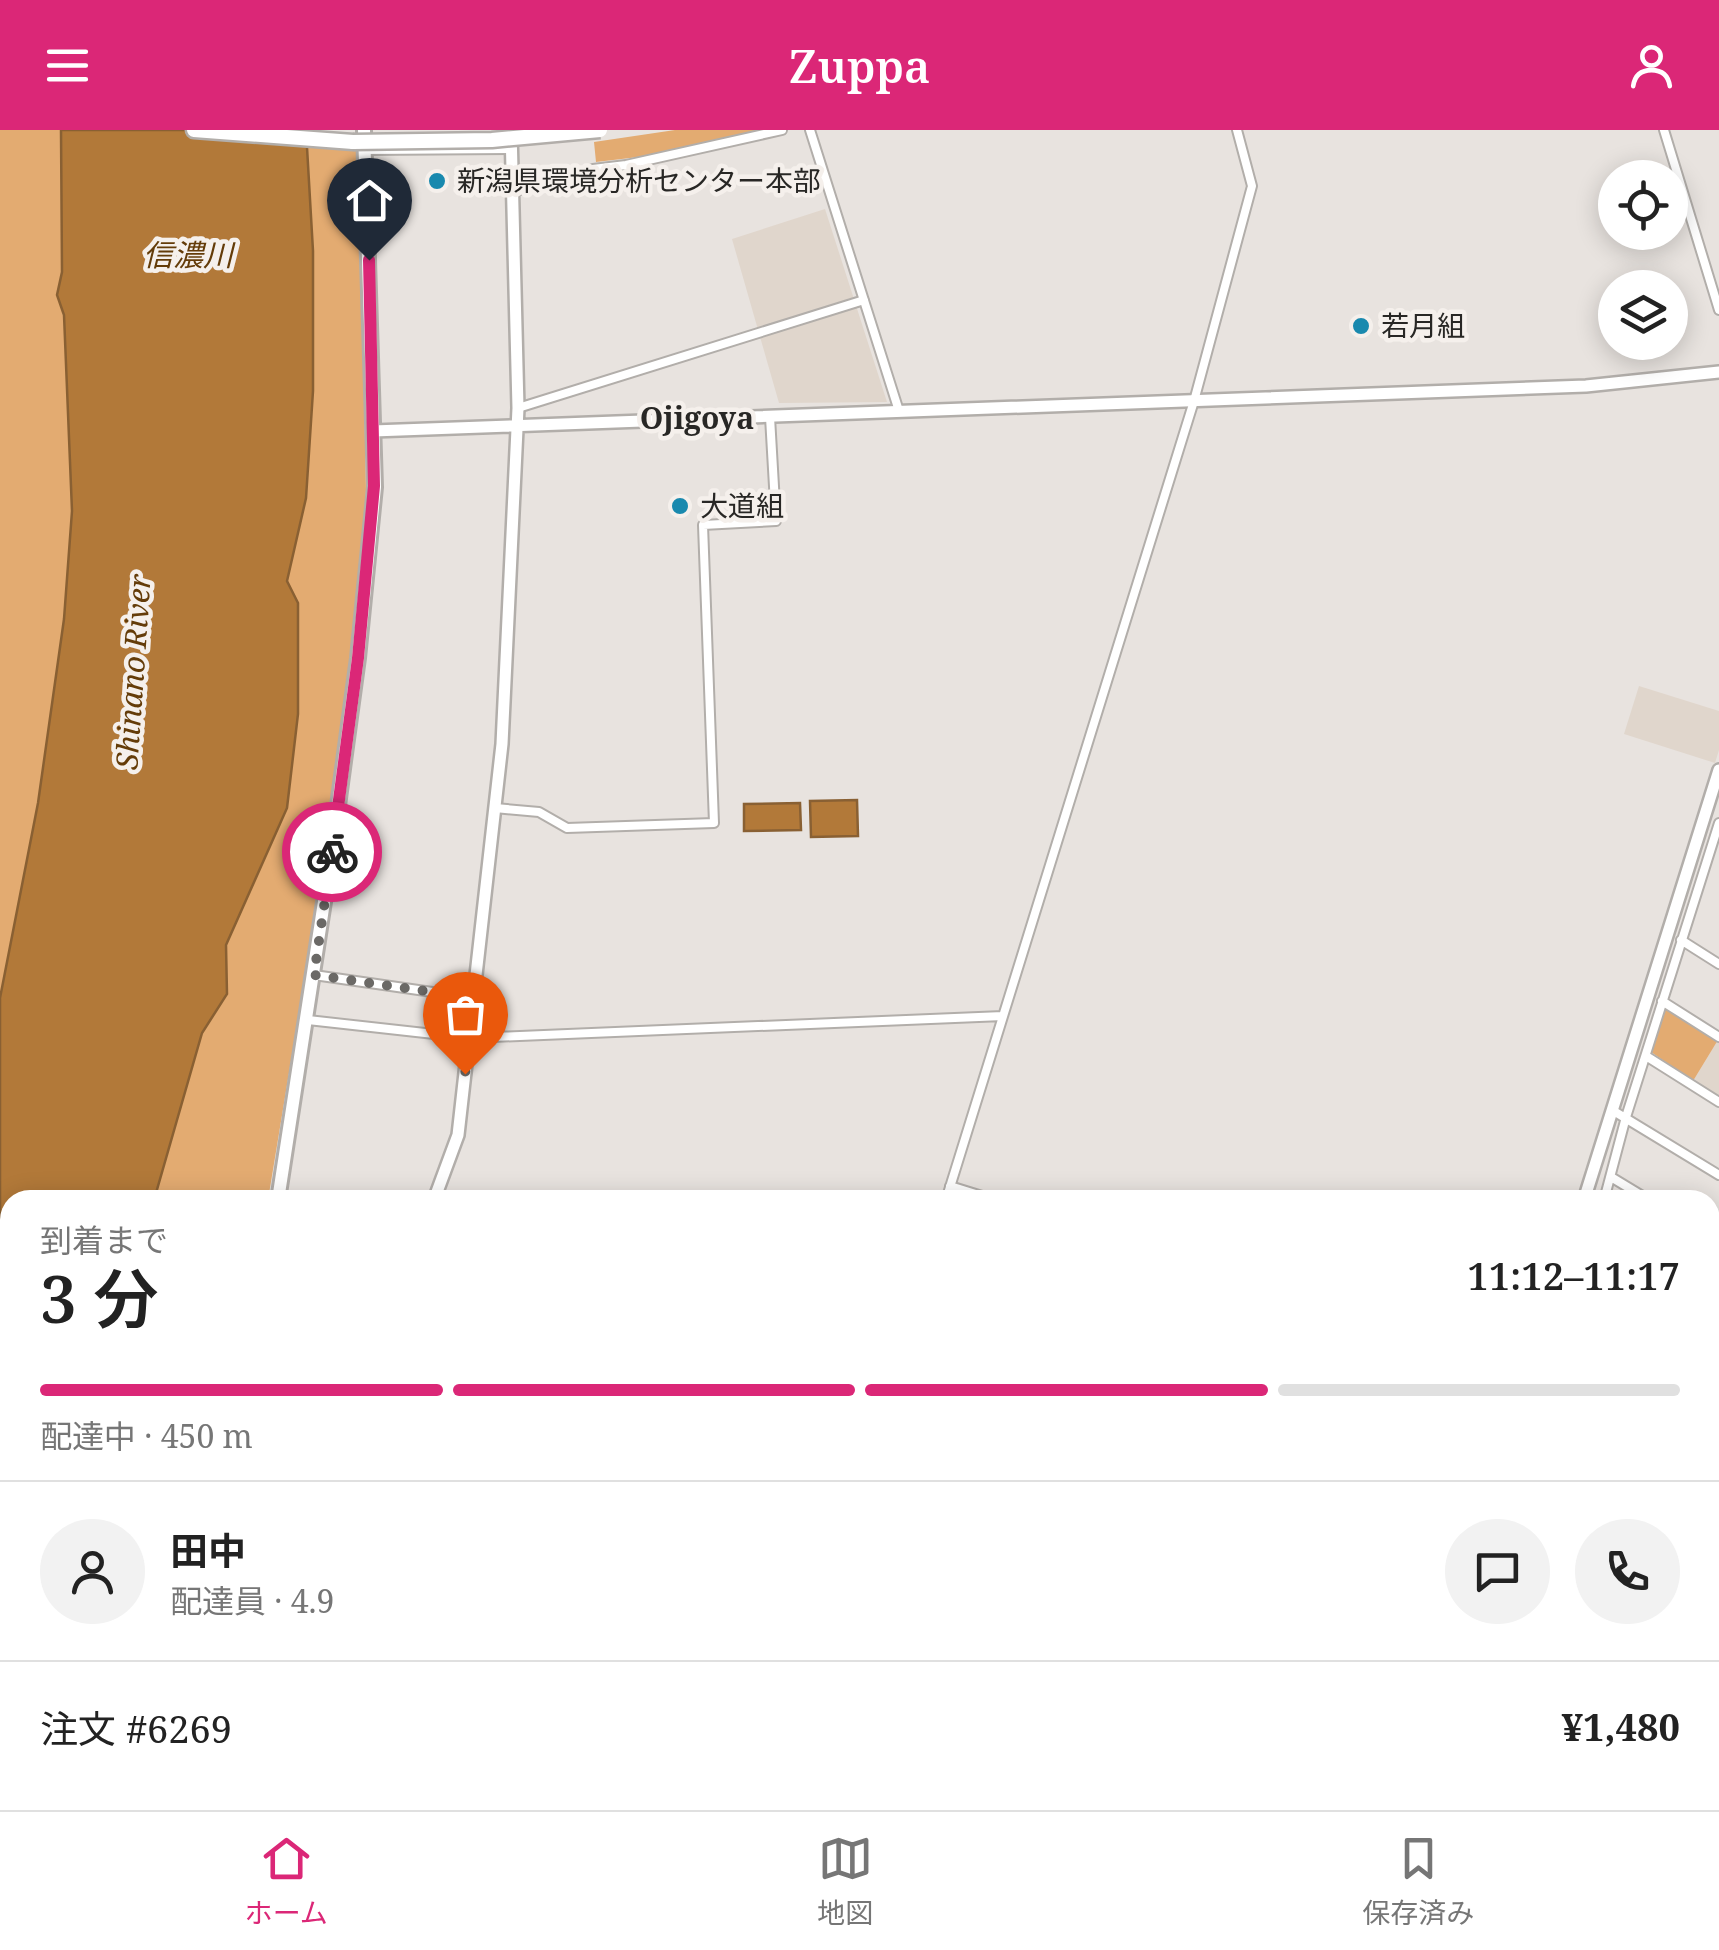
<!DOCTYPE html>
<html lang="ja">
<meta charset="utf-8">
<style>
body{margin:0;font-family:"Noto Serif","Noto Sans JP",serif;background:#f2f2f2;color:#222;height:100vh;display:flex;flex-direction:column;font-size:38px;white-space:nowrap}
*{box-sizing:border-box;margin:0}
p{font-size:32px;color:#767676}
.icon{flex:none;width:55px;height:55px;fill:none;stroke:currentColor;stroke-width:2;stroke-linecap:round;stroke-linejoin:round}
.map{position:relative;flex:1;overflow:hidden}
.details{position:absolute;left:0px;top:1060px;width:1720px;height:620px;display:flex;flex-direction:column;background:#fff;border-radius:30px 30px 0 0;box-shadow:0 5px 25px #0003}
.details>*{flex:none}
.fabs{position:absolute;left:1598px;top:30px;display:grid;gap:20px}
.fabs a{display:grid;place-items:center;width:90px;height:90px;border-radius:50%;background:#fff;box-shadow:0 5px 25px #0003;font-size:50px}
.pin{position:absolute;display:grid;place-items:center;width:85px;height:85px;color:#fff;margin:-102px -42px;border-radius:50% 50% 50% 0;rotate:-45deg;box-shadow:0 0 10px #0007}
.pin .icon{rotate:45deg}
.courier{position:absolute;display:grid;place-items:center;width:100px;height:100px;margin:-50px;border:8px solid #db2777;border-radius:50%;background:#fff;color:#222;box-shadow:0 2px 12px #0007}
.head em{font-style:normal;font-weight:600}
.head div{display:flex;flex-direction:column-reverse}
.head{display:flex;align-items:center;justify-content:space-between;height:170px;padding:0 40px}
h1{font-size:65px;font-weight:600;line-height:75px}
.bar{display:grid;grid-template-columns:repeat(4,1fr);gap:15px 10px;align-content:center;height:120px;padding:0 40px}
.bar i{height:12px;border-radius:8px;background:#e0e0e0}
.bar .on{background:#db2777}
.bar p{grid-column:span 4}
.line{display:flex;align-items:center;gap:25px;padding:0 40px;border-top:2px solid #e0e0e0}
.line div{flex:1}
.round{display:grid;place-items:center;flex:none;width:105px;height:105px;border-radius:52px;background:#f2f2f2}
header{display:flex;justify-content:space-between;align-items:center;height:130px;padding:0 40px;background:#db2777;color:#fff;font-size:45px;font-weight:600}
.menu{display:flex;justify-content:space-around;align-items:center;height:140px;border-top:2px solid #e0e0e0;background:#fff;font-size:28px;color:#767676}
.menu a{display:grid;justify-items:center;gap:5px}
.menu .on{color:#db2777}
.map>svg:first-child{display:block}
.built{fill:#e0d6cc}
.green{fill:#e3ab71}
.water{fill:#b27939;stroke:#896033;stroke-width:2.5}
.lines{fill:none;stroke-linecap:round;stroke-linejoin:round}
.street-casing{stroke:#b2aeaa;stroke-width:12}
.secondary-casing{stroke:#b2aeaa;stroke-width:16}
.primary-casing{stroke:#b2aeaa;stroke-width:18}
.highway-casing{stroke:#b2aeaa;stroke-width:19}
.street{stroke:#fff;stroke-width:8}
.secondary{stroke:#fff;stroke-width:11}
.primary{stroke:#fff;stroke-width:12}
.highway{stroke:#fff;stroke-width:14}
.highway-bridge-casing{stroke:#b2aeaa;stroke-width:19;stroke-linecap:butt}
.highway-bridge{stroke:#fff;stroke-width:14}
.done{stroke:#6b6966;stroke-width:10;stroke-dasharray:0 18}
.route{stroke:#db2777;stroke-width:12}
.poi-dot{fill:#1989ae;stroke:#f5f0ec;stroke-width:4}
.labels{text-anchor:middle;stroke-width:9;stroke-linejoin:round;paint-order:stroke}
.poi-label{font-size:28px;fill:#282725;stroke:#f5f0ec;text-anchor:start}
.water-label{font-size:30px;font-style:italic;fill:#643c09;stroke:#f5f0ec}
.neighbourhood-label{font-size:30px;font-weight:bold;fill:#282725;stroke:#f5f0ec}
</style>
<header><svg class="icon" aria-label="menu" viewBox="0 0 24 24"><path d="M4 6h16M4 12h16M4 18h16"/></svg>Zuppa<svg class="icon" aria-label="person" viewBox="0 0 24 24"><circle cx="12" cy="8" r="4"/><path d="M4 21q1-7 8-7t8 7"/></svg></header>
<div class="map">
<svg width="1719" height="1680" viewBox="0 0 1719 1680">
<rect width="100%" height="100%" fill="#e8e3df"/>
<path class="built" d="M825 79 887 272 779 273 732 109Z
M1639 556 1719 581V620L1715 633 1624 604Z
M1718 910 1719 911V967L1693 951Z"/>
<path class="green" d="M0 0H61L62 142 58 165 64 189 72 381 64 489 38 673 0 868Z
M675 0H765L647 26 596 32 594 12Z
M307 17 359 19 366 360 362 432 325 725 268 1070H154L202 903 225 868 226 815 287 678 298 584V473L287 451 306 368 313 121Z
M1669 879 1718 910 1693 951 1651 922 1663 880Z
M85 1670H154V1680H85Z"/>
<path class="water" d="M61 0H306L313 121V261L306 368 287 451 298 473V584L287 678 226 815 227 864 202 903 154 1070H10V1670H85V1680H0V868L38 673 64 489 72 381 64 185 57 165 62 142Z
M857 670 858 706 811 707 810 671Z
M800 673 801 700 744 701V674Z"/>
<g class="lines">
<g class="street-casing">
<path id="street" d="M810 0 899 281
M1664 0 1719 180
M366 20 512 19
M513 62 593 39 626 35 782 0
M518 278 864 170
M495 678 539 682 567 698 714 693 703 395 776 391 770 287
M1681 810 1719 834
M314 845 474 868
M1662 871 1719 907
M308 890 470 908 1003 886
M1646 926 1719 972
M1612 980 1719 1045
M1611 1047 1649 1070
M950 1056 995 1070
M946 1070 1194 271 1252 56 1237 0
M1604 1070 1626 987 1719 693
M1710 1107 1719 1112
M1710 1153 1719 1140
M1710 1174 1719 1180
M1710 1240 1719 1246
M1710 1302 1719 1288
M1710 1306 1719 1312
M1710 1375 1719 1379
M1710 1449 1719 1457
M1710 1508 1719 1523
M1710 1592 1719 1582
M1710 1639 1719 1628
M279 1670V1680
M694 1670 696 1680
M899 1670 901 1680
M1056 1670 1057 1680
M1172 1670 1173 1680
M1495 1670 1512 1680
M993 1680 1027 1670
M1251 1680C1299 1670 1357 1666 1404 1680
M1557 1680 1565 1670
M1631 1680 1640 1670
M1673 1680 1683 1670"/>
</g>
<g class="secondary-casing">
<path id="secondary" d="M373 301 1586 256 1719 242
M434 1070 458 1005 502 614 518 278 511 0
M1584 1070 1719 640
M1710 1444 1719 1429
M314 1680 317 1670
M449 1680 467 1670
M1373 1680 1377 1670"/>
</g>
<g class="primary-casing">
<path id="primary" d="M278 1070 332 720 358 528 375 357 364 0
M193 1680 194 1670"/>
</g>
<g class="highway-casing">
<path id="highway" d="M194 0 353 12"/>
</g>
<use href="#street" class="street"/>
<use href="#secondary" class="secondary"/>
<use href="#primary" class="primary"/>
<use href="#highway" class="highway"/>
<g class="highway-bridge-casing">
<path id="highway-bridge" d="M353 12 492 10 600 0"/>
</g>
<use href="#highway-bridge" class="highway-bridge"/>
</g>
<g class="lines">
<path class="done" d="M332 722 314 845 474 868 465 944"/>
<path class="route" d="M332 722 358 528 374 356 369 130"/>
</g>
<g class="poi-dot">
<circle cx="437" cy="51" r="10"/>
<circle cx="1361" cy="196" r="10"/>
<circle cx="680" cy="376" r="10"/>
</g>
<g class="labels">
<g class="poi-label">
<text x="457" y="61">新潟県環境分析センター本部</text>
<text x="1381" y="206">若月組</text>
<text x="700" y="386">大道組</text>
</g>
<g class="water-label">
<text x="188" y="136">信濃川</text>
<text transform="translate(134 542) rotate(-86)" y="10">Shinano River</text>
</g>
<g class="neighbourhood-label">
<text x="697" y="299">Ojigoya</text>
</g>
</g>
</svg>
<div class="fabs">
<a><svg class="icon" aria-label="locate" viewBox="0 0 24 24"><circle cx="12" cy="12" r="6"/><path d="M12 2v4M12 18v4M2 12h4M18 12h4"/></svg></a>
<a><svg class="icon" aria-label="layers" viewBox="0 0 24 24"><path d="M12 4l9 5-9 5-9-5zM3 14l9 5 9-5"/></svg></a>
</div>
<div class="pin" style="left:465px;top:944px;background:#ea580c"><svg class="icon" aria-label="bag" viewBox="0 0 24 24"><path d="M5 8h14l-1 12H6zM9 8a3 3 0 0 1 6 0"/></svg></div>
<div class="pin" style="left:369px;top:130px;background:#1f2937"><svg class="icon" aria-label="home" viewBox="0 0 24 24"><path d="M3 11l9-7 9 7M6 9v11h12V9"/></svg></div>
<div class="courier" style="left:332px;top:722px"><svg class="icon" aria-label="bike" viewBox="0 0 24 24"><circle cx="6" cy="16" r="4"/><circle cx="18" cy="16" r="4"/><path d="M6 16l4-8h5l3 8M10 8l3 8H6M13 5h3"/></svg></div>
<section class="details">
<div class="head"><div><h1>3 分</h1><p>到着まで</p></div><em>11:12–11:17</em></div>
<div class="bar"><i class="on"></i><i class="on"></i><i class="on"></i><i></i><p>配達中 · 450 m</p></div>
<div class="line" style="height:180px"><a class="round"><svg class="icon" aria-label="person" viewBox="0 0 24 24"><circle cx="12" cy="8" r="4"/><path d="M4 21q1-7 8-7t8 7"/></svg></a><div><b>田中</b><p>配達員 · 4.9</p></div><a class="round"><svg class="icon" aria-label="chat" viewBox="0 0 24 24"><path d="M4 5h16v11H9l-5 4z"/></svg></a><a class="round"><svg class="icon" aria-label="phone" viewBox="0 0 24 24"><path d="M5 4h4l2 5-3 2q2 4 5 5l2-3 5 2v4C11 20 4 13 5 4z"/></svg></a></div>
<div class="line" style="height:130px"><div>注文 #6269</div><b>¥1,480</b></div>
</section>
</div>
<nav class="menu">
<a class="on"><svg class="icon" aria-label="home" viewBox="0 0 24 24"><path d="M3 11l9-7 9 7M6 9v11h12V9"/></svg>ホーム</a>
<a><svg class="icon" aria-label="map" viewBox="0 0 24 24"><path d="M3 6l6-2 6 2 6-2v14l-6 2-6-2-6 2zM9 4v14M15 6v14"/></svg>地図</a>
<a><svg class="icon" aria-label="saved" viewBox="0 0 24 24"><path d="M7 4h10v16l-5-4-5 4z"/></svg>保存済み</a>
</nav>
